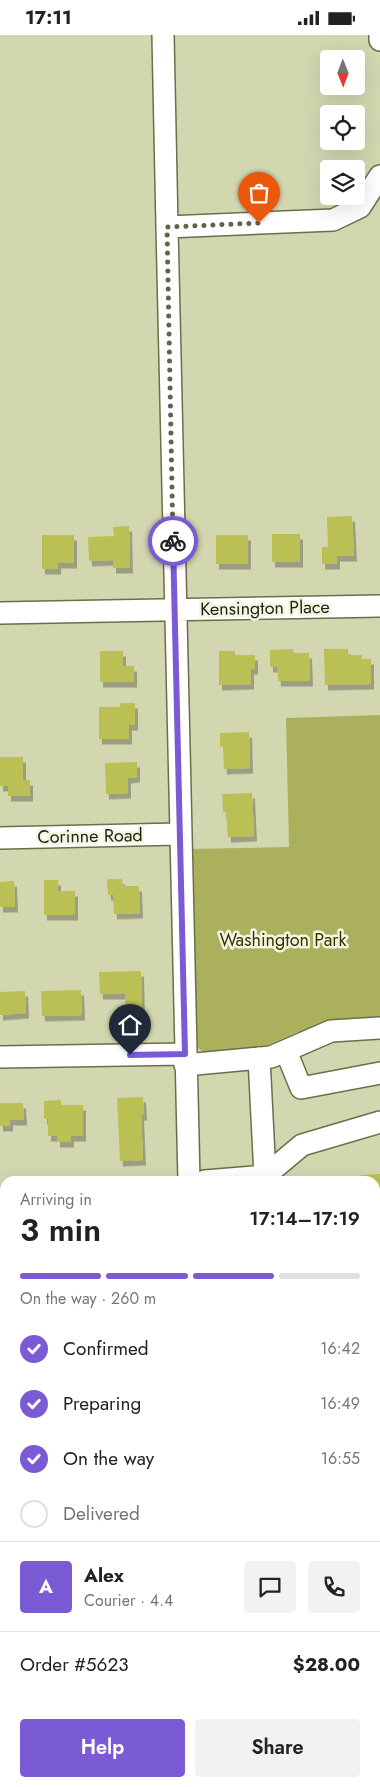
<!DOCTYPE html>
<meta charset="utf-8">
<style>
body{margin:0;font-family:Jost,sans-serif;background:#f2f2f2;color:#222;height:100vh;display:flex;flex-direction:column;font-size:19px;white-space:nowrap}
*{box-sizing:border-box;margin:0}
p{font-size:16px;color:#767676}
.icon{flex:none;width:28px;height:28px;fill:none;stroke:currentColor;stroke-width:2;stroke-linecap:round;stroke-linejoin:round}
.map{position:relative;flex:1;overflow:hidden}
.drawer{position:absolute;left:0px;top:1141px;width:380px;height:611px;display:flex;flex-direction:column;background:#fff;border-radius:15px 15px 0 0;box-shadow:0 5px 20px #0002}
.drawer>*{flex:none}
.needle{width:32px;rotate:179deg}
.tools{position:absolute;left:320px;top:15px;display:grid;gap:10px}
.tools a{display:grid;place-items:center;width:45px;height:45px;border-radius:5px;background:#fff;box-shadow:0 5px 20px #0002;font-size:25px}
.pin{position:absolute;display:grid;place-items:center;width:42px;height:42px;color:#fff;margin:-51px -21px;border-radius:50% 50% 50% 0;rotate:-45deg;box-shadow:0 0 5px #0007}
.pin .icon{rotate:45deg}
.courier{position:absolute;display:grid;place-items:center;width:50px;height:50px;margin:-25px;border:4px solid #7b5ad5;border-radius:50%;background:#fff;color:#222;box-shadow:0 1px 6px #0007}
.head em{font-style:normal;font-weight:600}
.head div{display:flex;flex-direction:column-reverse}
.head{display:flex;align-items:center;justify-content:space-between;height:85px;padding:0 20px}
h1{font-size:32px;font-weight:600;line-height:38px}
.bar{display:grid;grid-template-columns:repeat(4,1fr);gap:8px 5px;align-content:center;height:60px;padding:0 20px}
.bar i{height:6px;border-radius:4px;background:#e0e0e0}
.bar .on{background:#7b5ad5}
.bar p{grid-column:span 4}
.line{display:flex;align-items:center;gap:12px;padding:0 20px;border-top:1px solid #e0e0e0}
.line div{flex:1}
.round{display:grid;place-items:center;flex:none;width:52px;height:52px;border-radius:5px;background:#f2f2f2}
ol{padding:0 20px;list-style:none}
li{display:flex;align-items:center;gap:15px;height:55px}
li p{margin-inline-start:auto}
li .icon{padding:5px;border-radius:50%;background:#7b5ad5;color:#fff;stroke-width:4}
li:last-child{color:#767676}
li i{width:28px;height:28px;border:2px solid #e0e0e0;border-radius:50%}
.cta{display:flex;gap:10px;margin-top:auto;padding:10px 20px}
.cta a{flex:1;height:58px;border-radius:5px;background:#7b5ad5;color:#fff;font-size:20px;font-weight:600;line-height:58px;text-align:center}
.cta a+a{background:#f2f2f2;color:#222}
.status{display:flex;justify-content:space-between;align-items:center;height:35px;padding:0 25px;background:#fff;direction:ltr}
.status svg{height:14px;fill:currentColor}
.map>svg:first-child{display:block}
.green{fill:#abb05d}
.building{fill:#bac052;filter:url(#shadow)}
.lines{fill:none;stroke-linecap:round;stroke-linejoin:round}
.minor-casing{stroke:#6b6e4a;stroke-width:24}
.minor{stroke:#fff;stroke-width:21}
.done{stroke:#61634b;stroke-width:5;stroke-dasharray:0 9}
.route{stroke:#7b5ad5;stroke-width:6}
.labels{text-anchor:middle;stroke-width:5;stroke-linejoin:round;paint-order:stroke}
.street-label{font-size:18px;fill:#232415;stroke:#f4f6e2}
.park-label{font-size:18px;fill:#323404;stroke:#f4f6e2}
</style>
<div class="status"><b>17:11</b><svg viewBox="0 0 49 12"><path d="M0 12V9h3v3zM5 12V6h3v6zM10 12V3h3v9zM15 12V0h3v12zM26 1h20v11H26zM47 4h2v5h-2z"/></svg></div>
<div class="map">
<svg width="380" height="1752" viewBox="0 0 380 1752">
<defs>
<filter id="shadow"><feDropShadow dx="3" dy="5.5" stdDeviation="0" flood-color="#0004"/></filter>
</defs>
<rect width="100%" height="100%" fill="#d3d7b0"/>
<path class="green" d="M380 680V981L352 984 298 997 256 1015 204 1018 193 1008 188 814 289 812 286 683Z
M375 1544H380V1674L375 1683Z
M219 1748H332L319 1752H220Z"/>
<path class="building" d="M352 481 354 521H337V529H322V512H328L327 482Z
M129 491 130 533H113V525L89 526 88 502 114 501 113 492Z
M272 499H300V527H272Z
M42 500H74V528H58V534H42Z
M216 500H248V529H216Z
M293 614 294 618H309L310 646H278L277 632H270V615Z
M324 614H348V620H362V624H371V649L325 650Z
M100 616H123V631H134V647H100Z
M219 616H235V620H255V634H251V649L219 650Z
M120 668H135V690H129V704H99V672H120Z
M249 697 250 733 224 734 223 712H220V698Z
M0 722H23V745H30V761H8V751H0Z
M137 727V742L128 743V758L106 759 105 728Z
M252 758 254 801 228 802 226 777H223L222 759Z
M107 844H122L123 851H139L140 878 114 879 113 860H108Z
M44 845H58V856H75V880H44Z
M14 846 15 872H0V847Z
M141 936 142 980H126L125 959H100L99 937Z
M81 955 82 980 42 981 41 956Z
M25 956 26 978 0 980V957Z
M143 1062 144 1080H141L143 1125 120 1126 117 1063Z
M61 1065V1070H83V1101H71V1107H57V1101H48V1084H44V1066Z
M0 1068H23L24 1085H10V1091H0Z
M380 1139V1247H375V1146H362L361 1140Z
M0 1160H5L4 1203H0Z
M375 1268H380V1350H375Z
M0 1290H5V1310H0Z
M375 1382H380V1403H375Z
M375 1411 380 1480V1530H375Z
M0 1617 5 1618V1645L0 1644Z
M45 1748H72L73 1751 47 1752Z"/>
<g class="lines">
<g class="minor-casing">
<path id="minor" d="M163 0 167 192
M380 0V5
M0 578 380 571
M0 803 179 799
M286 1016 301 1053 380 1038
M0 1022 185 1019
M259 1023 265 1141
M185 1030 271 1022 331 996 380 993
M189 1146 167 192 333 185 360 172 380 141
M205 1146 265 1141 302 1110 380 1087
M0 1243H5
M0 1469H5
M212 1748 213 1752"/>
</g>
<use href="#minor" class="minor"/>
</g>
<g class="lines">
<path class="done" d="M173 506 167 192 259 188"/>
<path class="route" d="M130 1020 185 1019 173 506"/>
</g>
<g class="labels">
<g class="street-label">
<text transform="translate(265 573) rotate(-1)" y="6">Kensington Place</text>
<text transform="translate(90 801) rotate(-1)" y="6">Corinne Road</text>
</g>
<g class="park-label">
<text x="283" y="911">Washington Park</text>
</g>
</g>
</svg>
<div class="tools">
<a><svg class="needle" viewBox="-14 -14 28 28"><path d="M0-13l5 13h-10z" fill="#e53935"/><path d="M0 13l5-13h-10z" fill="#767676"/></svg></a>
<a><svg class="icon" aria-label="locate" viewBox="0 0 24 24"><circle cx="12" cy="12" r="6"/><path d="M12 2v4M12 18v4M2 12h4M18 12h4"/></svg></a>
<a><svg class="icon" aria-label="layers" viewBox="0 0 24 24"><path d="M12 4l9 5-9 5-9-5zM3 14l9 5 9-5"/></svg></a>
</div>
<div class="pin" style="left:259px;top:188px;background:#ea580c"><svg class="icon" aria-label="bag" viewBox="0 0 24 24"><path d="M5 8h14l-1 12H6zM9 8a3 3 0 0 1 6 0"/></svg></div>
<div class="pin" style="left:130px;top:1020px;background:#1f2937"><svg class="icon" aria-label="home" viewBox="0 0 24 24"><path d="M3 11l9-7 9 7M6 9v11h12V9"/></svg></div>
<div class="courier" style="left:173px;top:506px"><svg class="icon" aria-label="bike" viewBox="0 0 24 24"><circle cx="6" cy="16" r="4"/><circle cx="18" cy="16" r="4"/><path d="M6 16l4-8h5l3 8M10 8l3 8H6M13 5h3"/></svg></div>
<section class="drawer">
<div class="head"><div><h1>3 min</h1><p>Arriving in</p></div><em>17:14–17:19</em></div>
<div class="bar"><i class="on"></i><i class="on"></i><i class="on"></i><i></i><p>On the way · 260 m</p></div>
<ol>
<li><svg class="icon" aria-label="check" viewBox="0 0 24 24"><path d="M5 12l5 5 9-10"/></svg>Confirmed<p>16:42</p></li>
<li><svg class="icon" aria-label="check" viewBox="0 0 24 24"><path d="M5 12l5 5 9-10"/></svg>Preparing<p>16:49</p></li>
<li><svg class="icon" aria-label="check" viewBox="0 0 24 24"><path d="M5 12l5 5 9-10"/></svg>On the way<p>16:55</p></li>
<li><i></i>Delivered</li>
</ol>
<div class="line" style="height:90px"><b class="round" style="background:#7b5ad5;color:#fff">A</b><div><b>Alex</b><p>Courier · 4.4</p></div><a class="round"><svg class="icon" aria-label="chat" viewBox="0 0 24 24"><path d="M4 5h16v11H9l-5 4z"/></svg></a><a class="round"><svg class="icon" aria-label="phone" viewBox="0 0 24 24"><path d="M5 4h4l2 5-3 2q2 4 5 5l2-3 5 2v4C11 20 4 13 5 4z"/></svg></a></div>
<div class="line" style="height:65px"><div>Order #5623</div><b>$28.00</b></div>
<div class="cta"><a>Help</a><a>Share</a></div>
</section>
</div>
